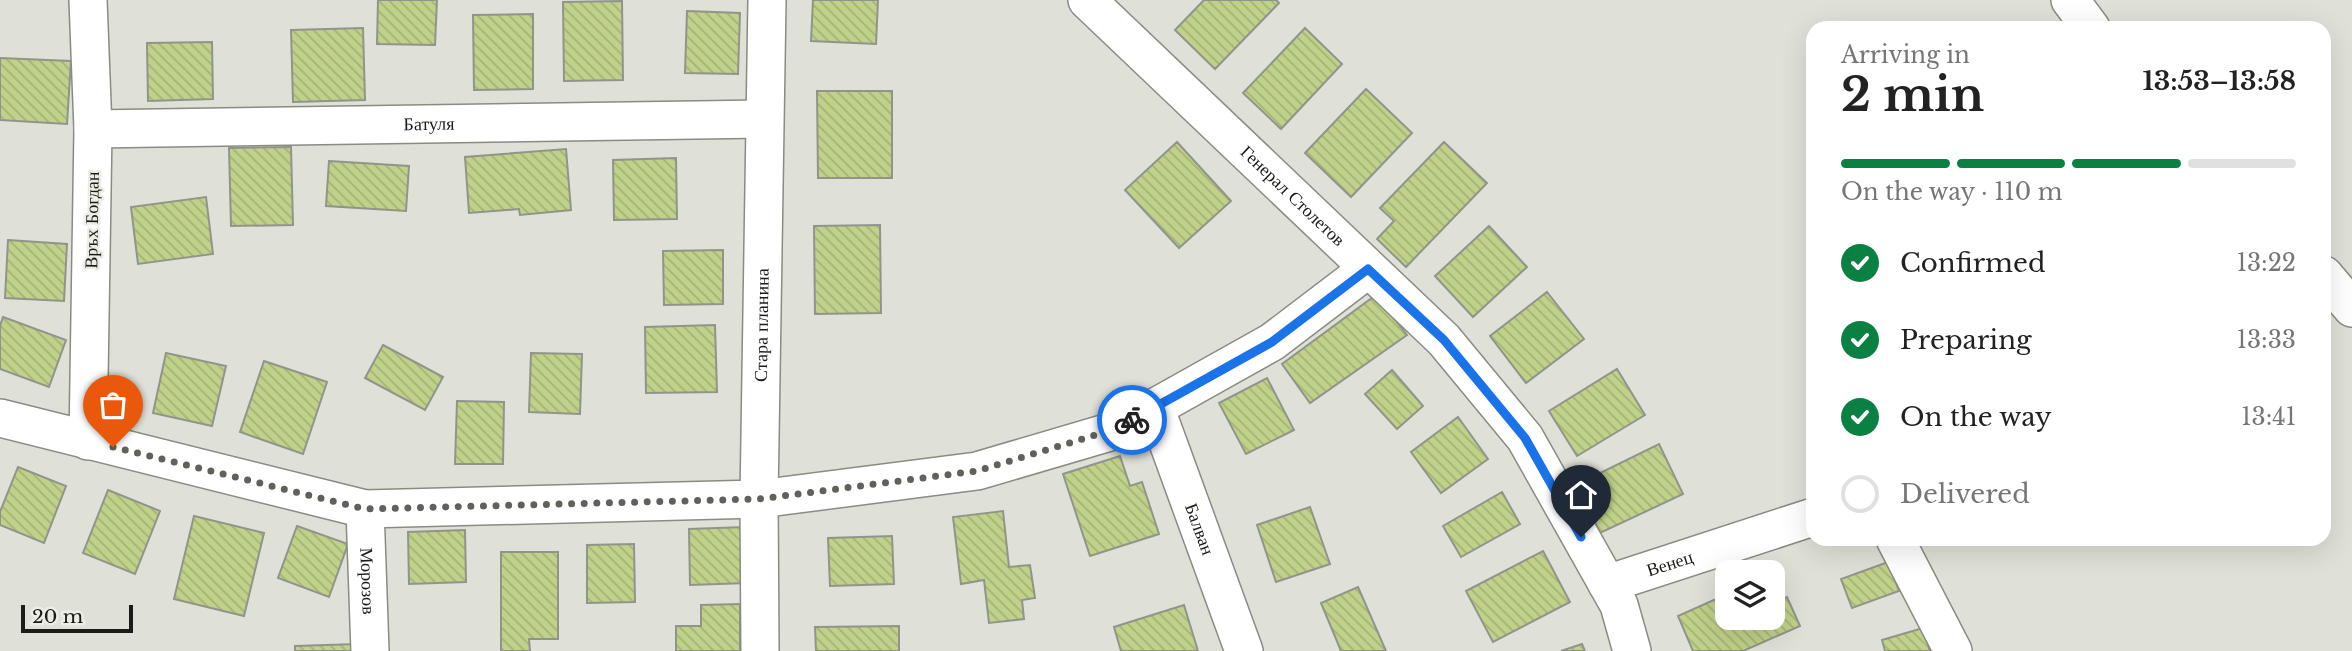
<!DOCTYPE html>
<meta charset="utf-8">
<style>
body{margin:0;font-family:"Libre Baskerville",serif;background:#f2f2f2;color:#222;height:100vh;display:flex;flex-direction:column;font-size:26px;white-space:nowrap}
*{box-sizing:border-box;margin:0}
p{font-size:23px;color:#767676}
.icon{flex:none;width:38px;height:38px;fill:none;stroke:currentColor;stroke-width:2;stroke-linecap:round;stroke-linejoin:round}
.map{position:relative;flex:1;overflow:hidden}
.side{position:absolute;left:1806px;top:21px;width:525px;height:525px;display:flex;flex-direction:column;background:#fff;border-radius:21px;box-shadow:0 7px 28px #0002}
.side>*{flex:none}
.fabs{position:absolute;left:1715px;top:560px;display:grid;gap:14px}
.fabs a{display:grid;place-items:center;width:70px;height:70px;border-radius:14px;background:#fff;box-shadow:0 7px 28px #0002;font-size:35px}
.scale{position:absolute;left:21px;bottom:18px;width:112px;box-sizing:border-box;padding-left:7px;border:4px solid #1b1c18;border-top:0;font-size:19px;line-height:24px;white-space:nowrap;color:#1b1c18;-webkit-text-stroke:5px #eceee5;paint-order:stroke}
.pin{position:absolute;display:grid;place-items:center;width:60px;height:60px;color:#fff;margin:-72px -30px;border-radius:50% 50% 50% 0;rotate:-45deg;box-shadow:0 0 7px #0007}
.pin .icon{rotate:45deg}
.courier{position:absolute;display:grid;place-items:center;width:70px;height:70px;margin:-35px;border:5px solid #1a73e8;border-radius:50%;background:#fff;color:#222;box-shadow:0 2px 9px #0007}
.overview em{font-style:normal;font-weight:700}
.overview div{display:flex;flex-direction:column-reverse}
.overview{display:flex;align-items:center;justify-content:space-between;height:119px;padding:0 35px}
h1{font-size:46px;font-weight:700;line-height:52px}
.bar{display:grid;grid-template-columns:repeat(4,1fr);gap:10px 7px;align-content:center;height:84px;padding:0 35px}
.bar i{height:9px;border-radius:5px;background:#e0e0e0}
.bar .current{background:#0b8043}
.bar p{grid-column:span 4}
ol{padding:0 35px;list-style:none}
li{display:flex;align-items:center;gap:21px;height:77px}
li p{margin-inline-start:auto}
li .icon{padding:7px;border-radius:50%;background:#0b8043;color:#fff;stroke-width:4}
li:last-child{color:#767676}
li i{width:38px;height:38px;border:4px solid #e0e0e0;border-radius:50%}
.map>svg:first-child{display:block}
.building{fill:url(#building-back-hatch);stroke:#92948c;stroke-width:2}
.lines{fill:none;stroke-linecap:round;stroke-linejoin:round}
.minor-casing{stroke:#898c83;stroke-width:40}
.minor{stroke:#fff;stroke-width:37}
.done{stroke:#60615b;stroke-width:7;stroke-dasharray:0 12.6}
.route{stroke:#1a73e8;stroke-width:9}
.labels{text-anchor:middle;stroke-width:5;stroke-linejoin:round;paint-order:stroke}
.street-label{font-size:18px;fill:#1b1c18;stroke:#eceee5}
</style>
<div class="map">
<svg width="2352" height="651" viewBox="0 0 2352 651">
<defs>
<pattern id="building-back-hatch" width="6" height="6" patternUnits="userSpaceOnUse" patternTransform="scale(1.75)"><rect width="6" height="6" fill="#c0d189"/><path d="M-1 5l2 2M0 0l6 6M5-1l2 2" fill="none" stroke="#a4b376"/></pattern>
</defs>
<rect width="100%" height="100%" fill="#dfe1d8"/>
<path class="building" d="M378 0H437L435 45 377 44Z
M813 0H878L876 44 811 41Z
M1204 0H1276L1279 3 1215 69 1175 30Z
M622 1 623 80 564 81 563 2Z
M687 11 740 13 738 74 685 73Z
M533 14V89L474 90 473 15Z
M363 28 365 100 293 102 291 30Z
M1305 28 1342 64 1281 129 1243 93Z
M212 42 213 99 148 101 147 43Z
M0 58 71 61 67 124 0 120Z
M1366 89 1412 133 1351 197 1305 153Z
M817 91H892V178H818Z
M1177 142 1231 201 1179 248 1125 190Z
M1444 142 1487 183 1406 267 1377 239 1394 221 1380 208Z
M291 147 293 225 231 226 229 148Z
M566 149 571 210 520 215 519 209 469 213 465 157Z
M676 158 677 219 614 220 613 160Z
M329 161 409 166 406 211 326 206Z
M206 197 213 254 138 264 131 207Z
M880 225 881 313 815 314 814 226Z
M1489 226 1527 267 1473 317 1435 276Z
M8 240 67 244 64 301 5 298Z
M723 250V304L664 305 663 251Z
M1547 292 1584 339 1526 383 1490 336Z
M1376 295 1407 335 1310 403 1282 364Z
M3 317 66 340 49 387 0 369V326Z
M715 325 717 392 646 393 645 327Z
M383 345 443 377 425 410 365 378Z
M166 353 226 366 212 426 153 413Z
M531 353 582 354 580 414 529 412Z
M264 361 327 382 303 454 240 432Z
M1617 369 1645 415 1577 456 1549 411Z
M1392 370 1423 406 1397 429 1365 394Z
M1267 378 1294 430 1246 454 1219 403Z
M457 401 504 402 503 464H455Z
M1458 417 1488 459 1441 493 1411 452Z
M1659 444 1683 494 1600 533 1584 500 1600 493 1592 477Z
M1120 456 1130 486 1142 482 1159 534 1090 556 1063 474Z
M18 467 66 486 44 543 0 525V512Z
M108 490 160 511 135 574 83 553Z
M1502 492 1520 524 1461 557 1443 526Z
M1310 507 1330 564 1276 582 1257 525Z
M1003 511 1009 567 1030 565 1035 598 1022 600 1024 619 989 623 984 580 961 584 953 517Z
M194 516 264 533 244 616 174 599Z
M297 526 348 544 329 597 278 578Z
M745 527 747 583 690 585 689 529Z
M465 530 466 582 409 584 408 532Z
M892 536 894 584 830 586 828 538Z
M634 544 635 602 587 603V545Z
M1543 551 1570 602 1493 642 1466 591Z
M501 552H558V639H529L530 651H501Z
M1888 562 1899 591 1852 608 1841 579Z
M1358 587 1386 651H1341L1321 603Z
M1773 593 1777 601 1787 597 1800 626 1743 651H1693L1678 616 1727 594V618H1773Z
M740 604V651H676V626H701V605Z
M1184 605 1198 651H1121L1114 627Z
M899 626V651H816L815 627Z
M1923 628 1930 651H1885L1882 640Z
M357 644V651H295V646Z
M1582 644 1585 651H1561Z"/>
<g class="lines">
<g class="minor-casing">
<g id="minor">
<path d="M88 0 93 129 88 441"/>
<path id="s1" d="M1087 0 1444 340 1525 438 1619 605 1632 651"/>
<path d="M2070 0 2091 28"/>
<path id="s2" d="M93 129 764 119"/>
<path d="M2324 275 2352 308"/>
<path id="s3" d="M1155 407 1244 651"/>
<path d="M0 418 365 509 759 499 977 471 1113 431 1272 342 1368 269"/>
<path id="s4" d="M365 509 370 651"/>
<path d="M1895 539 1953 651"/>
<path id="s5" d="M1607 584 1813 517"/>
<path id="s6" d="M760 651 759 499 767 0"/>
</g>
</g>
<use href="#minor" class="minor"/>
</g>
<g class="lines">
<path class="done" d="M113 447 365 509 759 499 977 471 1112 430 1132 420"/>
<path class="route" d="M1132 420 1272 342 1368 269 1444 340 1525 438 1581 537"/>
</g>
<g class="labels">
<g class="street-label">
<text dy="6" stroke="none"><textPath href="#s2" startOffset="336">Батуля</textPath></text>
<text dy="6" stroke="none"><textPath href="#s1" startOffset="284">Генерал Столетов</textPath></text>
<text transform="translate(92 220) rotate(-89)" y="6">Връх Богдан</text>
<text dy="6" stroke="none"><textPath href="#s6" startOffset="326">Стара планина</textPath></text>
<text dy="6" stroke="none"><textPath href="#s3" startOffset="130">Балван</textPath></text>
<text dy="6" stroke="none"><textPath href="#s5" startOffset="66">Венец</textPath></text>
<text dy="6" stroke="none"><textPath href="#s4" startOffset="72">Морозов</textPath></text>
</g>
</g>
</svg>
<div class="fabs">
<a><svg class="icon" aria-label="layers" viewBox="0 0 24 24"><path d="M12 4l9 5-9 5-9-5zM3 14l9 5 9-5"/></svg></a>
</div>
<div class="scale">20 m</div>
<div class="pin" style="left:113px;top:447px;background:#ea580c"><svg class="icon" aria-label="bag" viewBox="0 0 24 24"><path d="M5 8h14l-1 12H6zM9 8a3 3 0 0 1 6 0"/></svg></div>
<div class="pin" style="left:1581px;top:537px;background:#1f2937"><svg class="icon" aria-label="home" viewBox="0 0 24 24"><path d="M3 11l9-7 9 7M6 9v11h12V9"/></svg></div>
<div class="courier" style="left:1132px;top:420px"><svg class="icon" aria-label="bike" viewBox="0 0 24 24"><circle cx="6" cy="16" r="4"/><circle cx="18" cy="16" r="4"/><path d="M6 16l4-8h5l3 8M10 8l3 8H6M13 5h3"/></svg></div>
<section class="side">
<div class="overview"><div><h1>2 min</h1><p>Arriving in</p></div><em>13:53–13:58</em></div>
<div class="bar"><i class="current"></i><i class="current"></i><i class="current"></i><i></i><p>On the way · 110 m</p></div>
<ol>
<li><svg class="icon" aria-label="check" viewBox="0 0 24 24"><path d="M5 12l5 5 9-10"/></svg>Confirmed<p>13:22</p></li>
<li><svg class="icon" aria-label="check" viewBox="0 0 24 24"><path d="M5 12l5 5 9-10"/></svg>Preparing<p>13:33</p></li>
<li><svg class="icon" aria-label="check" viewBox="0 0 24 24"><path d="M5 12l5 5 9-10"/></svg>On the way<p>13:41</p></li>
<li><i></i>Delivered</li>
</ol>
</section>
</div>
